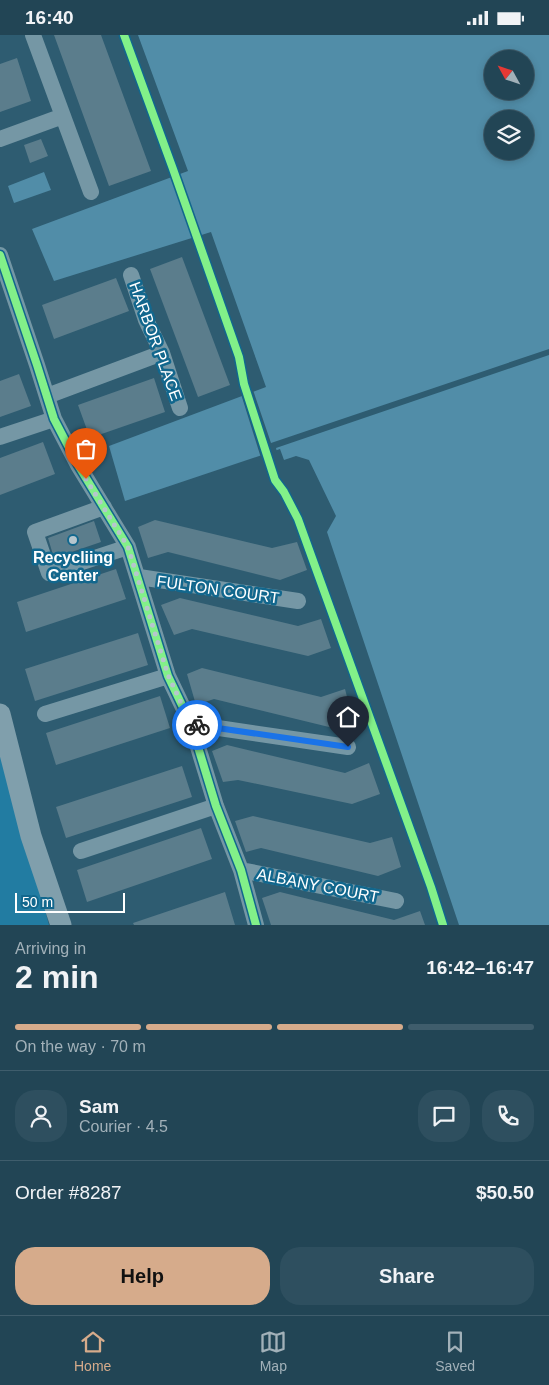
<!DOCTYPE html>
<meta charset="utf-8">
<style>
body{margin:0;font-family:Helvetica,sans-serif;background:#2e4f5f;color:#f1f3f6;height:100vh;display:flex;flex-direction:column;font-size:19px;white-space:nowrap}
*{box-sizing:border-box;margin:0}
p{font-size:16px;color:#a2b1b9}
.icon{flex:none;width:28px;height:28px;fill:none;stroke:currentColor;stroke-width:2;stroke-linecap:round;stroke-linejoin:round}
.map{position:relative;height:890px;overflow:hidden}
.details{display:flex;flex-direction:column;background:#224555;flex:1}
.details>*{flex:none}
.needle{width:32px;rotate:310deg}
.buttons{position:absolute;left:484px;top:15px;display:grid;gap:10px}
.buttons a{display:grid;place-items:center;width:50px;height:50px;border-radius:50%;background:#224555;box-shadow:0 2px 8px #0003,0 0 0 1px #3f5d6c;font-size:25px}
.scale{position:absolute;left:15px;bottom:12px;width:110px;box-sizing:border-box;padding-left:5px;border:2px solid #fff;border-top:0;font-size:14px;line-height:18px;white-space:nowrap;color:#fff;-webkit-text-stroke:4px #12678d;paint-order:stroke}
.pin{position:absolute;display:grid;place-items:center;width:42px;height:42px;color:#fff;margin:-51px -21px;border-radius:50% 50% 50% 0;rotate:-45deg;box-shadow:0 0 5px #0007}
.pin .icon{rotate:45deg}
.courier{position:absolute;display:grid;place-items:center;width:50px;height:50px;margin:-25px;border:4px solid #1a73e8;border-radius:50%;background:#fff;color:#222;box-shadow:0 1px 6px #0007}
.summary em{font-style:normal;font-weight:600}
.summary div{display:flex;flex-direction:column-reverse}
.summary{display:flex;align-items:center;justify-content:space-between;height:85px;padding:0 15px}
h1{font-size:32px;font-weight:600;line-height:38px}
.bar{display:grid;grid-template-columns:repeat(4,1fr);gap:8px 5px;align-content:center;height:60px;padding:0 15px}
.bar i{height:6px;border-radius:4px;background:#3f5d6c}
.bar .on{background:#d6ab8b}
.bar p{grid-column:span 4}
.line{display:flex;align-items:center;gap:12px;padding:0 15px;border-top:1px solid #3f5d6c}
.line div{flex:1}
.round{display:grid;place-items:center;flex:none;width:52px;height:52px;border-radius:20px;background:#2e4f5f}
.action{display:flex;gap:10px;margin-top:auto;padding:10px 15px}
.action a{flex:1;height:58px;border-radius:20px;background:#d6ab8b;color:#111;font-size:20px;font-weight:600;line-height:58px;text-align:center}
.action a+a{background:#2e4f5f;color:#f1f3f6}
.status{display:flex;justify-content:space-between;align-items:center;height:35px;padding:0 25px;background:#224555;direction:ltr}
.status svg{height:14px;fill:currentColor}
.menu{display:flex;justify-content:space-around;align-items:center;height:70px;border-top:1px solid #3f5d6c;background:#224555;font-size:14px;color:#a2b1b9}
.menu a{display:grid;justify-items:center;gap:2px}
.menu .on{color:#d6ab8b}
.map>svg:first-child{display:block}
.green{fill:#227ca2}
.water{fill:#518da8;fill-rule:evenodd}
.pier{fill:#2e5c71}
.building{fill:#5b7d8c}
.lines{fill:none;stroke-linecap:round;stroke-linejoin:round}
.minor{stroke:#7597a5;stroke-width:16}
.major{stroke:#809fac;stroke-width:21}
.cycleway-casing{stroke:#12678d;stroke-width:11}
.cycleway{stroke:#82f089;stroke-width:8}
.done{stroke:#b6c6cd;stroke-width:5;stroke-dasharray:0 9}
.route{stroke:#1a73e8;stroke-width:6}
.poi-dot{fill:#b6c6cd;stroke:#12678d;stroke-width:2}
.labels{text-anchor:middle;stroke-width:5;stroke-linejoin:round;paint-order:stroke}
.street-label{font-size:16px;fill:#fff;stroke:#12678d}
.poi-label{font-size:16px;font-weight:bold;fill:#fff;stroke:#12678d}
</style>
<div class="status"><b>16:40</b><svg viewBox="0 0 49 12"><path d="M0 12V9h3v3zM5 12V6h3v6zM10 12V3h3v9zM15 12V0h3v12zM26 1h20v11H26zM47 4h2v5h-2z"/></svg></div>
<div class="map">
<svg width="549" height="890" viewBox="0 0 549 890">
<rect width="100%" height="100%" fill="#2e5c71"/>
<path class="green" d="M0 703 49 890H0Z"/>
<path class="water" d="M138 0H549V890H459L327 497 336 481 309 425 296 421 284 425 280 414 125 466 109 411 266 352 211 197 54 246 32 194 188 136ZM492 24H525V56H492ZM492 84H525V116H492Z
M44 137 51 155 14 168 8 151Z"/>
<path class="pier" d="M549 314V320L276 413 277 417 261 423 241 359 253 355 271 408Z"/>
<path class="building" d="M54 0H101L151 136 109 151Z
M17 23 31 66 0 77V29Z
M41 104 48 121 30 128 24 110Z
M182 222 230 350 198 362 150 234Z
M116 243 129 276 54 304 42 270Z
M19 339 31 371 0 382V346Z
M154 343 165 377 90 403 78 370Z
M43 407 55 439 0 460V423Z
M155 485 272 513 297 507 307 535 280 545 168 517 148 523 138 492Z
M94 486 101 507 54 523 48 503Z
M116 534 126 564 26 597 17 567Z
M180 563 298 591 321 584 331 613 308 621 192 594 174 600 161 570Z
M138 598 148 630 35 666 25 634Z
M202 633 321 662 345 654 353 685 329 692 214 664 196 670 187 639Z
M160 661 170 693 56 730 46 698Z
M227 710 345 738 369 728 380 759 352 769 238 745 223 747 212 716Z
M182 731 192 762 66 803 56 772Z
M253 781 370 808 392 802 401 832 378 841 261 813 246 817 235 786Z
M201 793 212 824 87 867 77 835Z
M225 857 235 890H134L133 888Z
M280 857 394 885 420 876 425 890H271L262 863Z"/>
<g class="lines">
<path class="minor" d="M33 0 91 157
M0 104 63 81
M0 220 37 330 54 384 78 430 128 512 168 641 191 689 216 771 241 835 256 890
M131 240 146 285 162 318 180 373
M47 361 162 318
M0 402 54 384
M104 472 35 497 49 538 128 512
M139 542 298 566
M45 679 168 641
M191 689 348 712
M81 816 216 771
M241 835 396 866"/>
<path class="major" d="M0 679 31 801 61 890"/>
<g class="cycleway-casing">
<path id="cycleway" d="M124 0 173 134 239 322 244 349 275 445 284 457 298 484 431 852 443 890
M0 220 37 330 54 384 78 430 128 512 168 641 191 689 216 771 241 835 256 890"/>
</g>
<use href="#cycleway" class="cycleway"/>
</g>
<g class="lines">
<path class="done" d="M86 444 128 512 168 640 191 689 197 690"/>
<path class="route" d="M197 690 348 712"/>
</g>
<circle class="poi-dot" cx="73" cy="505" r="5"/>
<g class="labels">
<g class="street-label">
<text transform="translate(156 306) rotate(70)" y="6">HARBOR PLACE</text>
<text transform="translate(218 554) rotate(8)" y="6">FULTON COURT</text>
<text transform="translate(318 850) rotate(11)" y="6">ALBANY COURT</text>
</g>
<g class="poi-label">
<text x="73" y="528">Recycliing<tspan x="73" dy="18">Center</tspan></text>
</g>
</g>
</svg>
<div class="buttons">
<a><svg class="needle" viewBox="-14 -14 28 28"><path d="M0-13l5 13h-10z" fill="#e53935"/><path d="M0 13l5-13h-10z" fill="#a2b1b9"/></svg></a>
<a><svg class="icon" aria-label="layers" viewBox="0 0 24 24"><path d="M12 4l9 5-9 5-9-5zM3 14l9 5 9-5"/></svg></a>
</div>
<div class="scale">50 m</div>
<div class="pin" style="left:86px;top:444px;background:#ea580c"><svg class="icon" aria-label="bag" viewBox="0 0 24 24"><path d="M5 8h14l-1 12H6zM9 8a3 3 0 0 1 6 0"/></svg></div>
<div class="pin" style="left:348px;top:712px;background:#1f2937"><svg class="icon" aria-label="home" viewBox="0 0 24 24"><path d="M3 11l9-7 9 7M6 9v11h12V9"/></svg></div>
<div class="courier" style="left:197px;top:690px"><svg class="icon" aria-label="bike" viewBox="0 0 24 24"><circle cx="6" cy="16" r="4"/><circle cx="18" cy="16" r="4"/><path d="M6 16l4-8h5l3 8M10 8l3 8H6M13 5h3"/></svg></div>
</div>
<section class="details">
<div class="summary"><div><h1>2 min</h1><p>Arriving in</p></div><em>16:42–16:47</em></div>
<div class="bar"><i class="on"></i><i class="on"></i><i class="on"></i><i></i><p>On the way · 70 m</p></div>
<div class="line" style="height:90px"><a class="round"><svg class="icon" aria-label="person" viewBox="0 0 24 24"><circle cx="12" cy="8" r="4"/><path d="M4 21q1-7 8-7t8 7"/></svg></a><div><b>Sam</b><p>Courier · 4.5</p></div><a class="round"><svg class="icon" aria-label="chat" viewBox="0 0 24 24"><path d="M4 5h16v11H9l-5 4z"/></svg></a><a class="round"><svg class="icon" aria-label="phone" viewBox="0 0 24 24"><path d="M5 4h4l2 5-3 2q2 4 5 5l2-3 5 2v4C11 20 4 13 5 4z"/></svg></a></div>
<div class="line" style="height:65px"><div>Order #8287</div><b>$50.50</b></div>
<div class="action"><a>Help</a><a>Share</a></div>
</section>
<nav class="menu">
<a class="on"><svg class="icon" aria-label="home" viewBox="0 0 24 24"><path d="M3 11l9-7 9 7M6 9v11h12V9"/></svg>Home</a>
<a><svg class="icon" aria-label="map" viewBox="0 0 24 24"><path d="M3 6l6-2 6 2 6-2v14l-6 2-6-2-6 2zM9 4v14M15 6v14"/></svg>Map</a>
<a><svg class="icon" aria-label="saved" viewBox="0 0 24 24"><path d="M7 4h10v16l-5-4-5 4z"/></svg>Saved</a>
</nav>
